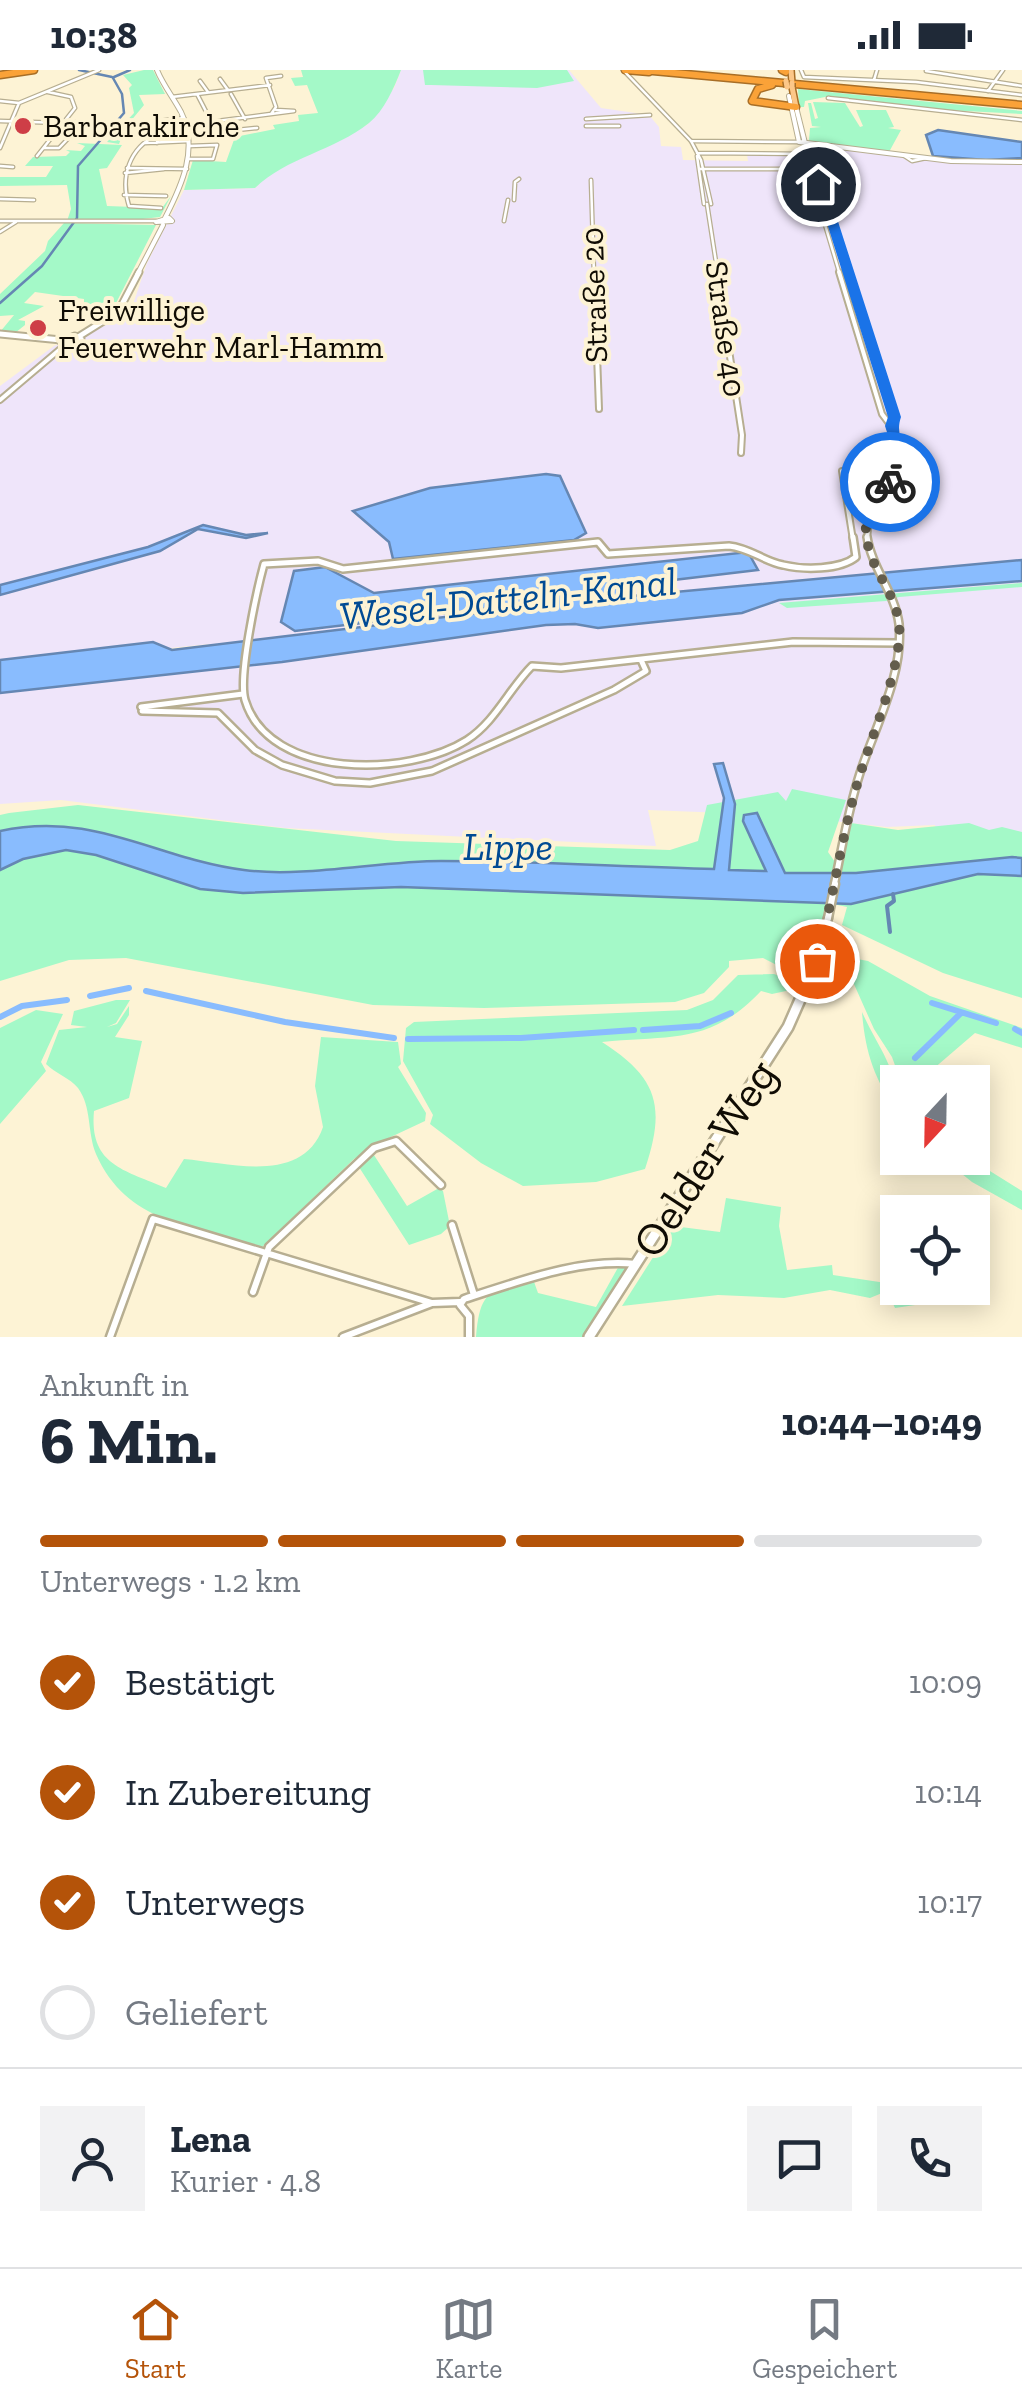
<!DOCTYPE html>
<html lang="de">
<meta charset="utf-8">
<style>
body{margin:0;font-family:"Zilla Slab",serif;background:#f2f2f3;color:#1f2937;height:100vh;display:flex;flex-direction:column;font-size:38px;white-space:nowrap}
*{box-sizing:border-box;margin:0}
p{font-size:32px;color:#747a83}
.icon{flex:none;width:55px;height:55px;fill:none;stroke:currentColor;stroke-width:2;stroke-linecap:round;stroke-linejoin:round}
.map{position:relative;height:1267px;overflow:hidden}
.side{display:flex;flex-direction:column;background:#fff;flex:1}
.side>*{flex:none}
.needle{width:65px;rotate:202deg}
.buttons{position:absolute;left:880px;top:995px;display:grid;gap:20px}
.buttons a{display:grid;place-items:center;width:110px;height:110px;border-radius:0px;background:#fff;box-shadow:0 5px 25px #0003;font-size:50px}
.pin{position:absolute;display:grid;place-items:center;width:85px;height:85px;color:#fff;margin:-42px;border:5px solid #fff;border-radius:50%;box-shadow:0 2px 10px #0007}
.courier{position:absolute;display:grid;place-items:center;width:100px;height:100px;margin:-50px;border:8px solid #1a73e8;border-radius:50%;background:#fff;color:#222;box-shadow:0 2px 12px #0007}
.head em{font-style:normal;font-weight:700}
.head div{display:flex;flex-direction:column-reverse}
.head{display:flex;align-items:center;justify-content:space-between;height:170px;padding:0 40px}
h1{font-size:65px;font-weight:700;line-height:75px}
.bar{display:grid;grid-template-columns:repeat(4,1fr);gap:15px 10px;align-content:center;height:120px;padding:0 40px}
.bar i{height:12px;border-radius:8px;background:#e0e1e3}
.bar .on{background:#b45309}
.bar p{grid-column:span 4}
.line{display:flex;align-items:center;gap:25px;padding:0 40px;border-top:2px solid #e0e1e3}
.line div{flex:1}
.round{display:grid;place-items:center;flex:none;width:105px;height:105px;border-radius:0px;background:#f2f2f3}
ol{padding:0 40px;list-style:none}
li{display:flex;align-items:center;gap:30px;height:110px}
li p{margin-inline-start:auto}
li .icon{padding:10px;border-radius:50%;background:#b45309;color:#fff;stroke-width:4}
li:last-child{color:#747a83}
li i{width:55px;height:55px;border:5px solid #e0e1e3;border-radius:50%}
.status{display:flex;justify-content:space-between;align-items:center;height:70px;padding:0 50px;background:#fff;direction:ltr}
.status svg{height:28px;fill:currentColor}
.menu{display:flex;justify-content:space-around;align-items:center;height:140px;border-top:2px solid #e0e1e3;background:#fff;font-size:28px;color:#747a83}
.menu a{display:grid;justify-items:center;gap:5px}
.menu .on{color:#b45309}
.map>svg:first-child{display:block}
.industrial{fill:#efe5fa}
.green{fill:#a4f9c8}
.water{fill:#89bcfe;stroke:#6587b3;stroke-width:2.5}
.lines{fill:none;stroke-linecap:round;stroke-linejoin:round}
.stream-far1{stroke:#6587b3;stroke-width:2.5}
.stream{stroke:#6587b3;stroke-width:4}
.canal{stroke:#89bcfe;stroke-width:6}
.minor-far3-casing{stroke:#b7ae91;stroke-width:5}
.minor-far2-casing{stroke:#b7ae91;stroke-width:8}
.minor-far1-casing{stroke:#b7ae91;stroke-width:10}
.minor-casing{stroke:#b7ae91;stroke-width:11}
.tertiary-far1-casing{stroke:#b7ae91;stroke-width:5}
.tertiary-casing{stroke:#b7ae91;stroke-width:11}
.secondary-far2-casing{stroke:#b7ae91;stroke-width:6}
.secondary-far1-casing{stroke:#b7ae91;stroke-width:9}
.secondary-casing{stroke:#b7ae91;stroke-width:14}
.primary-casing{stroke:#a86e26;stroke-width:8}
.motorway-casing{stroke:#a86e26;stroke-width:9}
.minor-far3{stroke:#fff;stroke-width:2.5}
.minor-far2{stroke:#fff;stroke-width:4}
.minor-far1{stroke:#fff;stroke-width:5}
.minor{stroke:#fff;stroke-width:6}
.tertiary-far1{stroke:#fff;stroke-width:2.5}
.tertiary{stroke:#fff;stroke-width:6}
.secondary-far2{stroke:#fff;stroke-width:4}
.secondary-far1{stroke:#fff;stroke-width:5}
.secondary{stroke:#fff;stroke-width:9}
.primary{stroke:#fcc788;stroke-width:5}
.motorway{stroke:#faa238;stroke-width:6}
.primary-bridge-casing{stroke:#a86e26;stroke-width:8;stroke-linecap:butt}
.primary-bridge{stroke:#fcc788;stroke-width:5}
.route{fill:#1a73e8}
.done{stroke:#635d4d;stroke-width:10;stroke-dasharray:0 18}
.poi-dot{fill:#ce3e47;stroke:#fdf3d5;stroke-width:4}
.labels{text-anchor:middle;stroke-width:8;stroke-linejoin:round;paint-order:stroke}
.far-poi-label{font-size:32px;fill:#100c04;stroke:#fdf3d5;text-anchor:start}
.far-street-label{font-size:32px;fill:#100c04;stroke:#fdf3d5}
.water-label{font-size:40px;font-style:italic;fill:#004a94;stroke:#fdf3d5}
.near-street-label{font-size:45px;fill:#100c04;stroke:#fdf3d5}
</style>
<div class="status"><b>10:38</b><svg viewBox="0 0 49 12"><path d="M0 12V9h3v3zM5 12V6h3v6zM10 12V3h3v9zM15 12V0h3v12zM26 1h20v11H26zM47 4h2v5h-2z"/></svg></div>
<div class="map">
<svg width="1022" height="1267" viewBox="0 0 1022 1267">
<rect width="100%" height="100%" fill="#fdf3d5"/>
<path class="industrial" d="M401 0H569L601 38 649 45 659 57 661 76 681 77 683 90 748 91 747 85H809L808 75H811L950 92 1022 94V788L941 793 935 755 887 757 778 745 648 740 656 776 285 758 61 730 0 734V623L205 599 210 574 0 595V316L54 276 129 246 147 193 184 120 255 118 273 100 367 55 394 18Z"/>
<path class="green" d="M144 0H153L165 24 139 25 144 35 125 58 119 74 107 72 134 43 129 18 132 15 123 5Z
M301 0H401C394 18 384 41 369 53 334 81 287 87 255 118L184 120 193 90 226 92 235 67 275 59 273 55 299 51 298 45 318 43 307 15 295 16 291 8 303 7Z
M423 0H567L574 11 537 18 431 15H425Z
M798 19 1022 41V44L908 38 830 26 805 31 804 37H799Z
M813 32 845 33 860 57 863 56 856 40H886L894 57 888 58 901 60 889 82 812 72 809 71 810 58 821 57 812 56 808 33H811L815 49 818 48Z
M77 73 122 75 107 98 99 99 107 136 162 138 171 126 160 147 117 152 67 151 71 139 67 115 0 116V107H46L53 96H25L33 87 66 86 70 82 66 80 81 81 85 76Z
M64 153 156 155 115 235 84 234V229L35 222 24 233 44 236 18 250 25 251V255L15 263 0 262 14 245 0 246V224L45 181 48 171Z
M1022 513V517L899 527 886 531 787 538 779 533Z
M792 719 846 730 828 782 835 792V805L806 910 763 888 729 891V897L704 923 675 932 484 938 373 935 126 888 69 890 0 911V745L9 743 78 735 396 771 670 780 698 771 707 735 778 722 786 731Z
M851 753 898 760 969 753 989 760 1002 757 1022 762V928L943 903 842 855 847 837 833 834Z
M852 888 868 891 930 926 1022 958V978L975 963 918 1012H901L892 987 874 959 845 894Z
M774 904 797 913 795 919 772 924 761 921C710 975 671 965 602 972 658 1008 666 1036 645 1099L596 1112 523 1116 481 1093 430 1054 433 1045 403 991 406 958 414 952 687 940 713 930 738 905Z
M116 930H130L116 953 107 957 117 954 129 936V945L115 967 142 971 129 1028 94 1041C89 1095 124 1100 166 1118L184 1089C230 1093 303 1115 323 1057L315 1016 321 967 398 972 401 994 398 997 426 1043 425 1051 378 1073 354 1089 262 1177C197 1157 127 1155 96 1084 87 1062 92 1037 78 1018 70 1008 55 1003 46 994L59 960 87 957 71 955 74 941Z
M36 940 63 944 41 992 46 1001 0 1054V958Z
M862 942C879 980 898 997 897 1041 874 1009 865 981 862 942Z
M372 1082 407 1136 439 1118 443 1121 450 1156 441 1164 409 1175 357 1094Z
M942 1088H969L1022 1121V1140L972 1112Z
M726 1128 781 1137 779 1156 787 1200 832 1195 833 1205 886 1213 911 1235 962 1225V1228L895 1238 887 1221 870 1228 830 1220 784 1228 718 1225 622 1236 673 1156 720 1162Z
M620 1194 626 1199 586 1267H476C480 1220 489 1220 533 1209L538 1223 596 1237Z"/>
<path class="water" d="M938 60 1022 72V88L986 90 933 86 926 65Z
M546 404 560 406 586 463 574 470 393 489 389 472 353 441 430 418Z
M203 455 246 465 268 463 246 468 198 459 160 481 0 525V515L148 477Z
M748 482 758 500 623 516 620 520 632 526 1022 490V511L779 530 742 543 598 558 575 554 546 555 282 592 0 623V590L153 572 172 580 503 540 498 537 295 561 281 552 294 501 325 497 374 523Z
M723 693 735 734 729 800 766 801 743 751 744 745 757 743 785 803H856L1012 787 1022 788V806L978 804 851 834 401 817 243 823 200 819 96 785 66 780 23 789 0 800V761C94 740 156 789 244 800 304 808 379 791 441 791 532 791 623 797 714 799L724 728 714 694Z"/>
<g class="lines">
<path class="stream-far1" d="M79 0 112 7
M114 7 130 0
M0 233 42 196 77 148 78 96 124 43 122 24 113 8"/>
<path class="stream" d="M890 862 887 836 894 831 893 824"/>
<path class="canal" d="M146 921 285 952 394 968
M90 926 129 918
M932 933 996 953
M0 947 22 936 67 930
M1015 959 1022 963
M643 960 700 956 731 943
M408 969 521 968 634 960
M915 988 961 943"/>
<g class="minor-far3-casing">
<path id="minor-far3" d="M801 0 804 7 916 12 1022 25
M926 1 1022 16
M220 9 228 20
M874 10 877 0
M200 11 208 22
M988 21 1003 0
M197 24 212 53
M231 24 245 49
M172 27 270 15
M848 30 828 28 1022 50
M0 31 19 33
M271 44 294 41 276 40
M586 49 650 45
M0 51 62 53
M66 52H103
M186 55 271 44 276 37 266 8 281 6
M586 56H619
M157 65C129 78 120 107 129 136L161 138
M188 65 257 58
M691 71 701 90 711 134
M145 73 189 71
M157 73 159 51 184 48
M805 73 848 205
M0 78 19 33 99 0
M44 78H59L83 53
M697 83 808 84
M903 85 912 91 926 88
M37 86 75 38 71 27 48 22
M697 86 704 134
M188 89H213L217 75 189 76
M0 96 13 97
M127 98 187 99
M699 99H813
M125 103 164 99
M591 110 594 205
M817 115 815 121 840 205
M124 125 166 126
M0 129 34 130
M514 130 515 112 519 109
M707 134 718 205
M0 151H156
M504 151 508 130
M0 162 16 152"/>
</g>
<g class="minor-far2-casing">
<path id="minor-far2" d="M594 202 599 339
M717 202 742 365 741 383
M839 202 882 344 891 356
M847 202 894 346 891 356 905 396 899 407 871 426 867 470
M0 330 65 275
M853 470 842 401 893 410"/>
</g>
<g class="minor-far1-casing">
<path id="minor-far1" d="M853 467 856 487C840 500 804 500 783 495 763 491 750 478 729 476L608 484 598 472 343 499 318 491 264 494C257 520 238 606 245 630 269 710 409 707 467 670 495 652 509 619 532 596L561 598 793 572 899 573
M141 637 243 624
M142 641 218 643 255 680 282 695 335 711 370 713 432 701 614 620 646 601 641 590
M834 816C842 778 848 740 860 703 875 657 904 604 899 554 895 523 872 498 867 467"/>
</g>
<g class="minor-casing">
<path id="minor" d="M828 848 835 814
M452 1155 474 1225
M253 1222 269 1177 374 1078 396 1071 441 1115
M110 1267 153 1149 432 1233
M343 1267 432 1233 460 1232
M469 1267V1246L460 1235 464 1229C518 1212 578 1188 636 1194"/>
</g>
<g class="tertiary-far1-casing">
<path id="tertiary-far1" d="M623 0 691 71 799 72"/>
</g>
<g class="tertiary-casing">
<path id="tertiary" d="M817 891 828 848"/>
</g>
<g class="secondary-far2-casing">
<path id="secondary-far2" d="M157 0C163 15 173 27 181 42 199 78 182 115 165 148
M789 26 799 72 951 91 1022 92
M796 37 805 73
M169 148 172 151 156 152Z
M137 205 163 155"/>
</g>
<g class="secondary-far1-casing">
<path id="secondary-far1" d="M0 264 61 270
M75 266 81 269 77 273 61 272Z
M78 267 118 242 139 202"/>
</g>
<g class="secondary-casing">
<path id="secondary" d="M589 1267 788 957 817 891"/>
</g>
<g class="primary-casing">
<path id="primary" d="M791 0 792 13
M792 17 796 37"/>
</g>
<g class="motorway-casing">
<path id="motorway" d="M625 0 649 2
M642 0 1022 35
M782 0 786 2
M0 5 34 0
M772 15 758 19 752 31 796 37"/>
</g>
<use href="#minor-far3" class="minor-far3"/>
<use href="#minor-far2" class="minor-far2"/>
<use href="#minor-far1" class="minor-far1"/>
<use href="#minor" class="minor"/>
<use href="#tertiary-far1" class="tertiary-far1"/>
<use href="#tertiary" class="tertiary"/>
<use href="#secondary-far2" class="secondary-far2"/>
<use href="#secondary-far1" class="secondary-far1"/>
<use href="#secondary" class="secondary"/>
<use href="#primary" class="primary"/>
<use href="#motorway" class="motorway"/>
<g class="primary-bridge-casing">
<path id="primary-bridge" d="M786 11 787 17
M792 13V17"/>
</g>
<use href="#primary-bridge" class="primary-bridge"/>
</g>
<path class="route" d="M814 112H821L833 136 901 347C890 378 930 389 895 415L883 412 898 396 885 356 888 347Z"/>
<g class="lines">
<path class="done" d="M817 891C832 834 840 775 856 718 869 672 894 618 899 571 905 514 849 496 871 426L890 412"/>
</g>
<g class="poi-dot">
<circle cx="23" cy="56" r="10"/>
<circle cx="38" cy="258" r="10"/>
</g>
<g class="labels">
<g class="far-poi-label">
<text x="43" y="67">Barbarakirche</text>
<text x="58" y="251">Freiwillige<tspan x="58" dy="37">Feuerwehr Marl-Hamm</tspan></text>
</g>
<g class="far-street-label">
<text transform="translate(594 225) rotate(-92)" y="11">Straße 20</text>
<text transform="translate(726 259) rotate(82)" y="11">Straße 40</text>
</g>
<g class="water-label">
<text transform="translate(508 528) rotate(-6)" y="14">Wesel-Datteln-Kanal</text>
<text x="508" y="790">Lippe</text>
</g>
<g class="near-street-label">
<text transform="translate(704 1088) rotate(-57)" y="16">Oelder Weg</text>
</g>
</g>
</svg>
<div class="buttons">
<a><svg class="needle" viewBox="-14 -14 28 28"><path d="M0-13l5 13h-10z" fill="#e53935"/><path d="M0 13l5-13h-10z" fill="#747a83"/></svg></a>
<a><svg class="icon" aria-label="locate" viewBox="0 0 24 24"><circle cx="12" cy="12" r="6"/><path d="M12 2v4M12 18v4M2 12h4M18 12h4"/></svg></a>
</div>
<div class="pin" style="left:817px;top:891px;background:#ea580c"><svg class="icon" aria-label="bag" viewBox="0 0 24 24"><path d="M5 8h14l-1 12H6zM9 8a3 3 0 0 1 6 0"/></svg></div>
<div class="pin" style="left:818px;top:114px;background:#1f2937"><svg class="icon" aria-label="home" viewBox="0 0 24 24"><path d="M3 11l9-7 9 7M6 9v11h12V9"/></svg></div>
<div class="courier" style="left:890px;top:412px"><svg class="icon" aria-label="bike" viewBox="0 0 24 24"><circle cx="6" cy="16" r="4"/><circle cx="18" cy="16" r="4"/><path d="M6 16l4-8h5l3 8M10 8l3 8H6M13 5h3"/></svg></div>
</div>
<section class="side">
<div class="head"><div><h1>6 Min.</h1><p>Ankunft in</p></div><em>10:44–10:49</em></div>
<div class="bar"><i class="on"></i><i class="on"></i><i class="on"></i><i></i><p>Unterwegs · 1.2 km</p></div>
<ol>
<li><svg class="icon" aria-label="check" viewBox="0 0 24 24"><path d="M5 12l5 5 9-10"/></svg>Bestätigt<p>10:09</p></li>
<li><svg class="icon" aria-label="check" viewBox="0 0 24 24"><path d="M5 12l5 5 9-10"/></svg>In Zubereitung<p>10:14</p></li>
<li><svg class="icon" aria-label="check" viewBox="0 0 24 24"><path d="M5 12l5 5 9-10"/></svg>Unterwegs<p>10:17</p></li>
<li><i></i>Geliefert</li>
</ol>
<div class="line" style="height:180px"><a class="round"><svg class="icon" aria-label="person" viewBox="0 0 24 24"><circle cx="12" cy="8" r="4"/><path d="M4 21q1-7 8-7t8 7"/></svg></a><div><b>Lena</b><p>Kurier · 4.8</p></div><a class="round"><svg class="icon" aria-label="chat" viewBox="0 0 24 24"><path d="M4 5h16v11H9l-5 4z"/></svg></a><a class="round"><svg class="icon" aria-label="phone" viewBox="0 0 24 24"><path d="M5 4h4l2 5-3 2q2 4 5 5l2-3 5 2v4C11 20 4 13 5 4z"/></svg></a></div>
</section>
<nav class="menu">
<a class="on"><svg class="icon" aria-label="home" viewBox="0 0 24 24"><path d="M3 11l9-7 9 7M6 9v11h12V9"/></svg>Start</a>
<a><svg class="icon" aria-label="map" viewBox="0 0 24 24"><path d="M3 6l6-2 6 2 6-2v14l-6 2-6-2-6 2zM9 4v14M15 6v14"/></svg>Karte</a>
<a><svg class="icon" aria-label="saved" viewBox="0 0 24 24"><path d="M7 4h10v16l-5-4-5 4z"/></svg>Gespeichert</a>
</nav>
